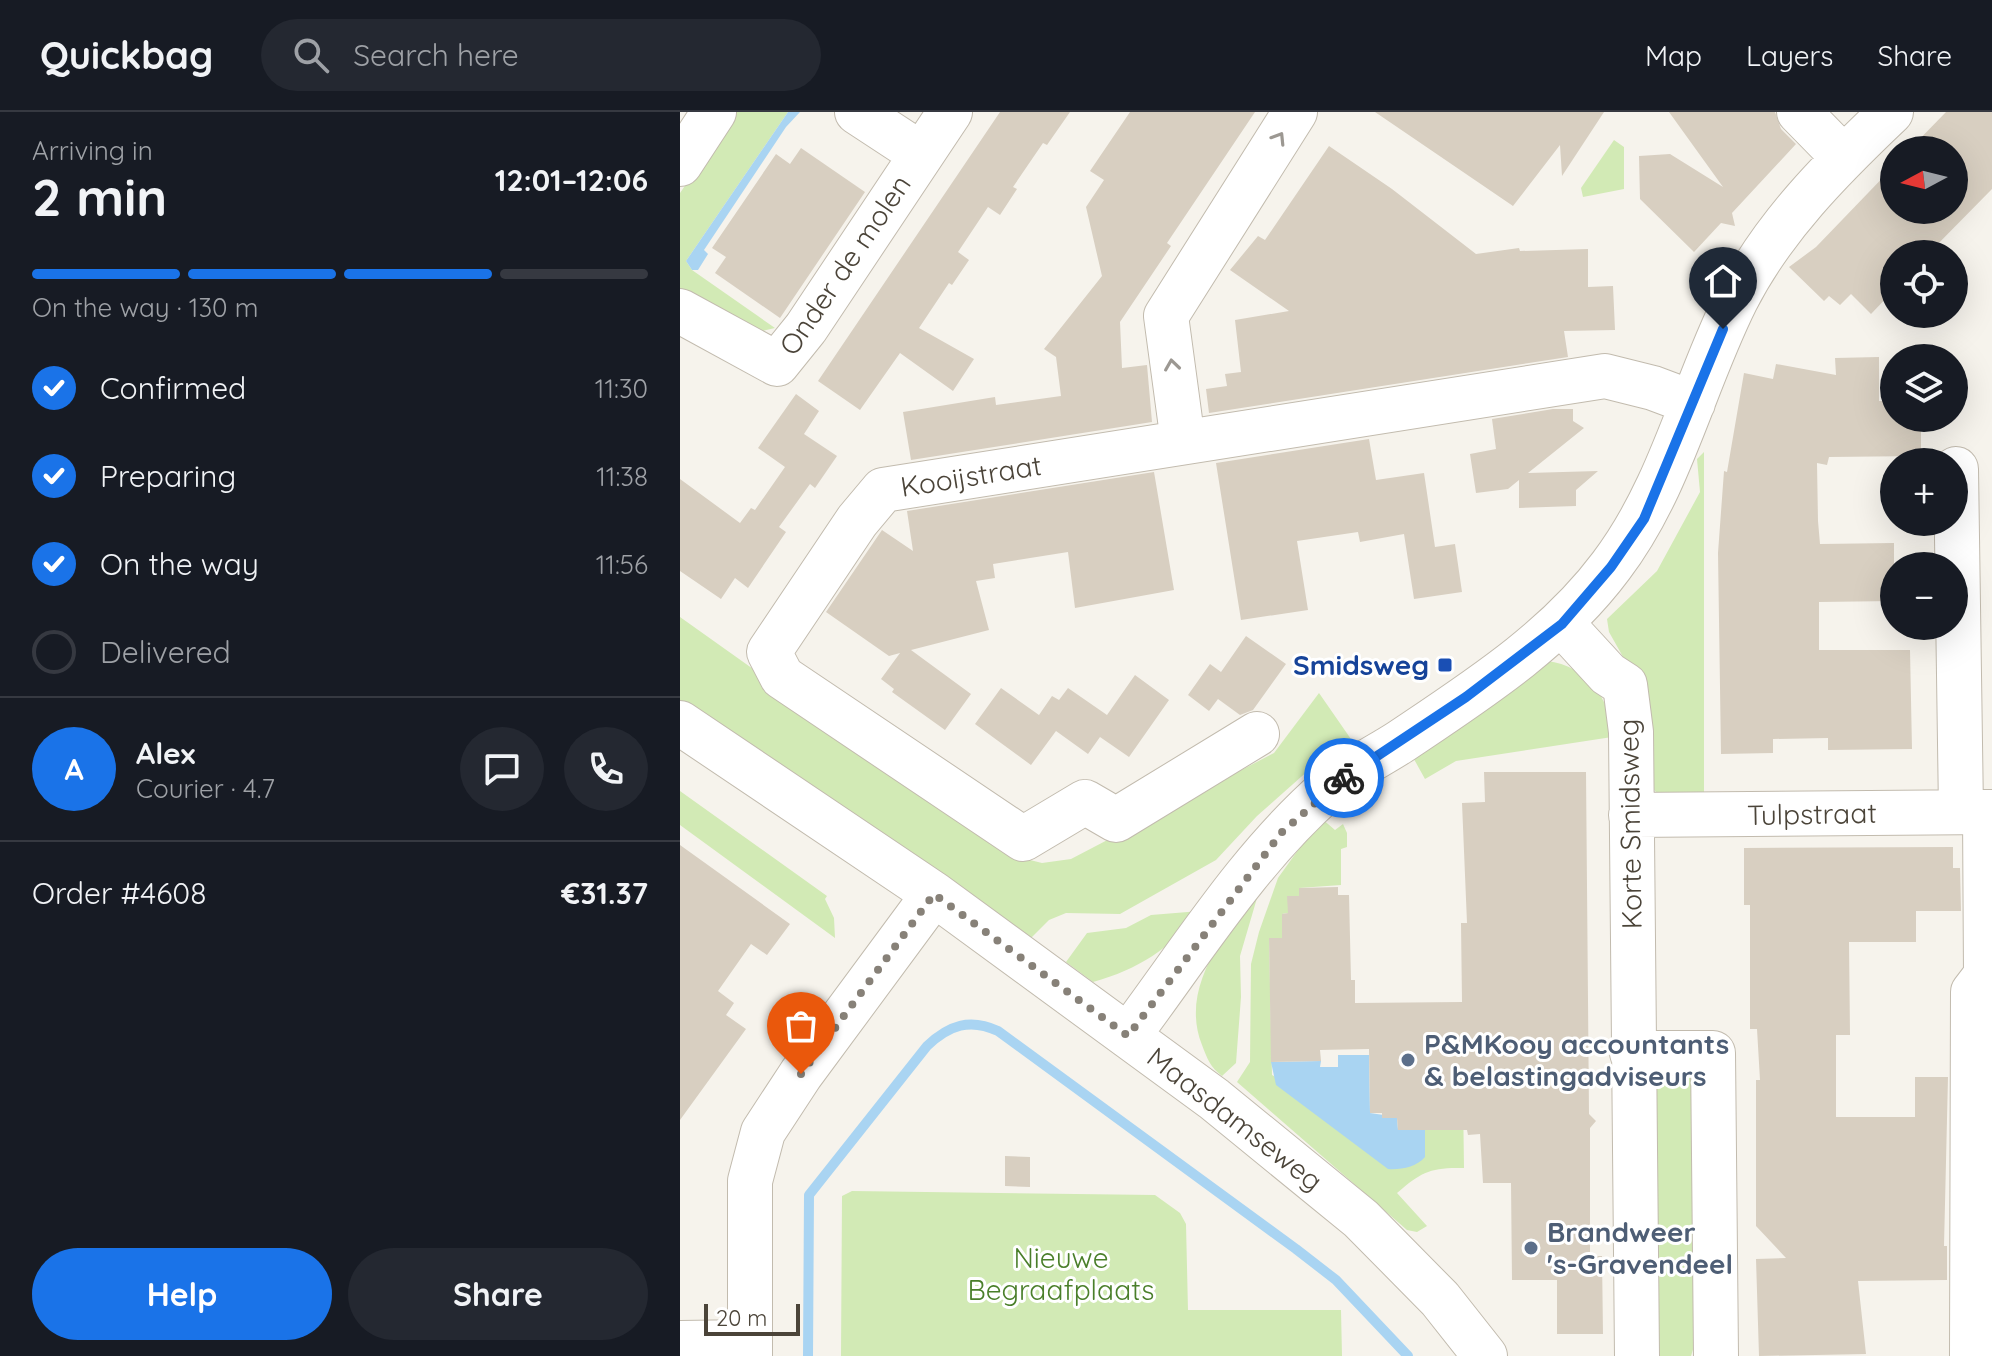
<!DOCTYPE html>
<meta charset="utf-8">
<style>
body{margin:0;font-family:Quicksand,sans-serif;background:#242831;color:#f1f3f6;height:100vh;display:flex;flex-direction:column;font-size:30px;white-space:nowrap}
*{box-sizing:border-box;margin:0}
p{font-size:26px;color:#9ea1a6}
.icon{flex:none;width:44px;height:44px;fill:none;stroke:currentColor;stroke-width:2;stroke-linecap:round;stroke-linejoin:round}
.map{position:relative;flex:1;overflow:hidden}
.panel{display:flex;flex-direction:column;background:#171b24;width:680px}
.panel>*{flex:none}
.needle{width:52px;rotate:263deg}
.controls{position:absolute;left:1200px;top:24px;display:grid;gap:16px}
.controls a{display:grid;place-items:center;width:88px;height:88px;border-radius:50%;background:#171b24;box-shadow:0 8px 32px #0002;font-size:40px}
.scale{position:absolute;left:24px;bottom:20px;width:96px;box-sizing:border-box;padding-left:8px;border:4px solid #4b4439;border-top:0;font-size:22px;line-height:28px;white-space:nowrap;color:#4b4439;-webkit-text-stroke:6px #fff;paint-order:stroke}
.pin{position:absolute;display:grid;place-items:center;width:68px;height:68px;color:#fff;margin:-82px -34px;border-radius:50% 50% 50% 0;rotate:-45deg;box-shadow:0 0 8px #0007}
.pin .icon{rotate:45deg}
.courier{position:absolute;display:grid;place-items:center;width:80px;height:80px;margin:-40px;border:6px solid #1a73e8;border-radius:50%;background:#fff;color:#222;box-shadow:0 2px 10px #0007}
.headline em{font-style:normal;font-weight:700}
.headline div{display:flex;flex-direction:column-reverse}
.headline{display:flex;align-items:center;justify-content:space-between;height:136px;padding:0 32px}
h1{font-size:52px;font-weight:700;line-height:60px}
.bar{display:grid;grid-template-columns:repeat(4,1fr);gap:12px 8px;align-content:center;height:96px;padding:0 32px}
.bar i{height:10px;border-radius:6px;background:#363941}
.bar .current{background:#1a73e8}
.bar p{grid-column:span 4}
.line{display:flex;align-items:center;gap:20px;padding:0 32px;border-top:2px solid #363941}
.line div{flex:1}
.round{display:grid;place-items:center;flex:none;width:84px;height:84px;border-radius:42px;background:#242831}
ol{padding:0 32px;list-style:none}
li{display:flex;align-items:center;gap:24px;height:88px}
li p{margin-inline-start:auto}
li .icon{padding:8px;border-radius:50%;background:#1a73e8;color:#fff;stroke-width:4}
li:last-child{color:#9ea1a6}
li i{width:44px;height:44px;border:4px solid #363941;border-radius:50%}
.cta{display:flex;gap:16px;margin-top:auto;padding:16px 32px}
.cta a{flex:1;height:92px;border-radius:48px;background:#1a73e8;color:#fff;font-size:32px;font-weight:700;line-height:92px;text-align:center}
.cta a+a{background:#242831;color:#f1f3f6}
header{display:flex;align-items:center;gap:48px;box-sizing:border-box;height:112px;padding:0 40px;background:#171b24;border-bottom:2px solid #363941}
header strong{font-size:38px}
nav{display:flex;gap:44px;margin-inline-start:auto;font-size:28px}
.search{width:560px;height:72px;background:#242831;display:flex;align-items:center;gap:20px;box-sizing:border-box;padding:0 28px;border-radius:44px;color:#9ea1a6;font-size:30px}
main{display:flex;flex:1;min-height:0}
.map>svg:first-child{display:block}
.green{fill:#d2eab5}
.water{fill:#a9d4f2}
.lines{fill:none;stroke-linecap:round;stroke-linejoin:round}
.stream{stroke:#a9d4f2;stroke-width:10}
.building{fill:#d8cfc1}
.minor-casing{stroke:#c2bbae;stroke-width:46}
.minor{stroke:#fff;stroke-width:44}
.oneway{stroke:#9c9892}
.done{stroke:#878178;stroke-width:8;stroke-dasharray:0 14.4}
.route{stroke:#1a73e8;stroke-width:10}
.transit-dot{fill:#1a4fb4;stroke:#fff;stroke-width:3}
.service-dot{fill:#5c6f8a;stroke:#fff;stroke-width:3}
.labels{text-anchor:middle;stroke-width:6;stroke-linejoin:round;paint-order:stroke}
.street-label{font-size:28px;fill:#4b4439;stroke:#fff}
.transit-label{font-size:28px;font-weight:bold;fill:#164399;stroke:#fff;text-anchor:end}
.service-label{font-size:28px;font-weight:bold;fill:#4e5e75;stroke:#fff;text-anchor:start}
.park-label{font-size:28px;fill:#4a7f2a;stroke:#fff}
</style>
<header>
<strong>Quickbag</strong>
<div class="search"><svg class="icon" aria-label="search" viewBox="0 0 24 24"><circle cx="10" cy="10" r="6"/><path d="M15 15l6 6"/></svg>Search here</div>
<nav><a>Map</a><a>Layers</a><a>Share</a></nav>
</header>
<main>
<section class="panel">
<div class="headline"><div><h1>2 min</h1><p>Arriving in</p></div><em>12:01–12:06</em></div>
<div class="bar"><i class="current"></i><i class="current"></i><i class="current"></i><i></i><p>On the way · 130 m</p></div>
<ol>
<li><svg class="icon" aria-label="check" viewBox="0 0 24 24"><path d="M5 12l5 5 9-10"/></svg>Confirmed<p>11:30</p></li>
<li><svg class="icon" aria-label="check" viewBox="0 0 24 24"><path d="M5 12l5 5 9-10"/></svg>Preparing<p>11:38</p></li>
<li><svg class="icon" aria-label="check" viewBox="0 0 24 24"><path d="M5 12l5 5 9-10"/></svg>On the way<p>11:56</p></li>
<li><i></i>Delivered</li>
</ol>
<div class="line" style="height:144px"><b class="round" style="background:#1a73e8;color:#fff">A</b><div><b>Alex</b><p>Courier · 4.7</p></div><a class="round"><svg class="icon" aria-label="chat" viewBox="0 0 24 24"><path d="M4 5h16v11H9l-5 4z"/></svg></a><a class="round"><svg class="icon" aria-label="phone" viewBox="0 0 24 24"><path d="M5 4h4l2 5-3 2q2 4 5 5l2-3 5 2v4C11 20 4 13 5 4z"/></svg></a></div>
<div class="line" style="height:104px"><div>Order #4608</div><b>€31.37</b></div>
<div class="cta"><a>Help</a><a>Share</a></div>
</section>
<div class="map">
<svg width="1312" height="1244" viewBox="0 0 1312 1244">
<rect width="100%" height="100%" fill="#f6f3ec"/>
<path class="green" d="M56 0H108L6 149 12 158 95 216 77 220 0 183V81Z
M934 28 944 35V77L903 85 901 76Z
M1024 340V691L986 690 965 669 951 559 929 520 927 507 977 459 1020 380 1017 347Z
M0 505 338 745 362 751 391 747 594 641 639 581 673 630 630 657 577 704 536 748 440 802 386 801 369 808 350 827 0 591Z
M867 549C907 554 931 586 932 625L776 649 745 667 730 640Z
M0 679 147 784 145 787 154 806 155 826 0 713Z
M641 706 655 718 663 712 667 721V735L661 737V773L619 776V784H608V801L602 802V826L589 827 592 963 745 1045V1018L782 912 784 1056C751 1055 741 1060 717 1081L747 1114 737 1120 727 1118 557 970 570 950 571 852 579 820 598 766Z
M582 769 560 844 561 885 556 951 542 964C530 955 527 946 522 933 498 873 550 816 582 769Z
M520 799C490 837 459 857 413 870L386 850 407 821 446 816 471 803Z
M1011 965 1016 1228 1011 1244H970L969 966Z
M172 1079 475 1083 500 1101 506 1112 508 1198H661L662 1244H161L162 1084Z"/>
<path class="water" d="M108 0H120L106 15 24 138 28 142 18 158H12L6 149Z
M658 943H689L690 1001 717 1005 718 1018H745V1045C737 1055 720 1058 708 1057L596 973 591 950 641 949 640 955H658Z"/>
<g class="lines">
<path class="stream" d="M128 1244 129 1083 247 934C269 913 290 906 318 919L616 1137 656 1168 728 1244"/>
</g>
<path class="building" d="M320 0H390L367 33 363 31 333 75 337 77 320 103 308 95 278 140 289 148 272 173 269 171 239 216 294 247 273 279 220 241 180 298 138 269Z
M450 0H575L487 131 491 134 440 210 442 256 467 253 472 310 231 348 223 300 315 285 316 293 381 284 376 245 364 237 422 164 406 95 424 68 410 59Z
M695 0H924L882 64 880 33 833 94Z
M989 0H1095L1101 17 1116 32 1052 101 1055 114 1041 111 1014 140 960 87 959 44 990 42 1043 75Z
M1266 0H1312V77L1248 142H1214V178L1191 202 1171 182 1160 193 1149 184 1144 189 1109 155 1136 135 1214 54V98H1228L1239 110 1250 98H1274V38H1229Z
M649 34 712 77 796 142 839 136 840 139 908 137V175L933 174 935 218 884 219 888 245 529 301 526 277 547 274 545 262 561 260 555 208 609 199 550 158 578 124 585 128Z
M121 36 185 80 100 206 35 161 46 145 32 136 96 42 110 52Z
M1199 245V289H1214V306H1241V344L1149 345 1147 353 1137 351 1138 409 1140 432 1214 431V489L1139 490V538H1230L1232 637 1148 638V626L1093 627V641L1041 642 1038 441 1044 359 1047 360 1064 261 1093 267 1096 252 1156 263 1155 246Z
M116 282 139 299 124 322 157 344 135 376 130 372 99 415 106 420 68 476 55 466 41 487 0 459V367L60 411 71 396 75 398 105 355 78 336Z
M873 297H893V309L904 316 848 361 918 359 896 378V394L839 396V368L828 377 796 381 790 342 816 337 812 307Z
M689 327 696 368 744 361 755 435 775 432 782 480 734 487 724 422 680 430 678 420 617 429 628 498 561 508 536 351Z
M474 360 494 478 395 496 388 440 313 452 315 466 296 469 309 518 231 538 291 582 265 618 212 580 214 577 201 567 220 541 209 544 146 500 202 418 233 439 227 399Z
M566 524 606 552 573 598 560 603 538 587 529 599 508 583 530 552 541 560Z
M455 563 489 588 449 645 420 625 408 642 376 619 351 653 295 612 321 576 359 603 372 584 379 588 388 576 427 603Z
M804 660H906L909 1002 916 1009 910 1016V1144H922L923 1222H877V1168H832L831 1071H803L800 1022 788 1023 787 1018H718L717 1006H702V1001H690L689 937 640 938 641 949 591 950 589 826H602V802L608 801 607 784H619V776L658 775V783H669L671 868H675V891L782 890 781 811H787L782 691 805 690Z
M0 733 110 812 87 843 71 832 38 879 54 891 46 903 66 917 0 1008Z
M1273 735V756H1280L1281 799H1236V830H1169L1170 923H1156V1005H1235V965H1268L1264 1134H1267V1168L1178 1169 1186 1242 1079 1244 1076 1147 1106 1146 1076 1114V968H1080L1077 917H1070V793H1064V736Z
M325 1044 350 1045V1075L325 1074Z"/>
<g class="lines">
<g class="minor-casing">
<path id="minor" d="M177 0 241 42
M1119 0 1163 45
M0 52 34 0
M0 199 97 252 126 216 270 0
M503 330 486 204 615 0
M1276 357 1281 699
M882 512 928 562 945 573 951 620 957 1244
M0 611 254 782 534 987 681 1107 760 1187 805 1244
M577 622 436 708 405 690 343 727 102 565 89 540 177 409 203 378 925 264 973 276 1013 291
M951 703 1312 700
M448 924C511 840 569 746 648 677 669 658 697 645 720 630 796 579 876 528 931 454 991 375 1012 276 1056 188 1093 115 1152 56 1211 0
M952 941H1033L1036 1244
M0 1231 70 1230
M70 1244V1069L83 1020 121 962 254 782
M1292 1244 1293 880 1306 863 1305 700"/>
</g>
<use href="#minor" class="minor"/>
</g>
<defs><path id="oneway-chevron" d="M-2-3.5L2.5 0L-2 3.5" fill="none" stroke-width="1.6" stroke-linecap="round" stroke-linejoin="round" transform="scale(2)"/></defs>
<g class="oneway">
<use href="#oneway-chevron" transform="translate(599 26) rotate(-58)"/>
<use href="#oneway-chevron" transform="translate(492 253) rotate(-98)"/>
</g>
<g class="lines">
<path class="done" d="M121 962 254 782 448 924 602 720 664 666"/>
<path class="route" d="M664 666 786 585 882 512 931 455 964 407 1043 217"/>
</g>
<rect class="transit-dot" x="757" y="545" width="16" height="16" rx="4"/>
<g class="service-dot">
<circle cx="728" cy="948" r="8"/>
<circle cx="851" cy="1136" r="8"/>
</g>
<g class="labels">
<g class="street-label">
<text transform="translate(165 153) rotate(-56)" y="10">Onder de molen</text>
<text transform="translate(291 364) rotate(-9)" y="10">Kooijstraat</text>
<text transform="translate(1132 702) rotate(-1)" y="10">Tulpstraat</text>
<text transform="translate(950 712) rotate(-91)" y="10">Korte Smidsweg</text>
<text transform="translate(555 1007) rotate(38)" y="10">Maasdamseweg</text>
</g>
<g class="transit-label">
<text x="749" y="563">Smidsweg</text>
</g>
<g class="service-label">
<text x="744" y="942">P&amp;MKooy accountants<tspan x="744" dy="32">&amp; belastingadviseurs</tspan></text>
<text x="867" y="1130">Brandweer<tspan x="867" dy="32">'s-Gravendeel</tspan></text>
</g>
<g class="park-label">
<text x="381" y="1156">Nieuwe<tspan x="381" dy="32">Begraafplaats</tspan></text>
</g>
</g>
</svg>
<div class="controls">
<a><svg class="needle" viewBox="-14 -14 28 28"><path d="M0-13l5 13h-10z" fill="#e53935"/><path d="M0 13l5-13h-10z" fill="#9ea1a6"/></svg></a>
<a><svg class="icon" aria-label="locate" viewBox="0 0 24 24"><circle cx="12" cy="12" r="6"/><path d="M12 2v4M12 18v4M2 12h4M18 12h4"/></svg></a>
<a><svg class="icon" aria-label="layers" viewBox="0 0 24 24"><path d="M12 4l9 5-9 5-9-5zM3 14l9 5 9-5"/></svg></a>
<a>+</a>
<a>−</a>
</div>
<div class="scale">20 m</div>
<div class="pin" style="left:121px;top:962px;background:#ea580c"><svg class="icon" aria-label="bag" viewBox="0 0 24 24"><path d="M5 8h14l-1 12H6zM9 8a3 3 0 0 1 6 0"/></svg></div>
<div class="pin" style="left:1043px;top:217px;background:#1f2937"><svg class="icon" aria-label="home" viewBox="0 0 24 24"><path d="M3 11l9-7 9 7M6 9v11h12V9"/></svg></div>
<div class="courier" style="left:664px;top:666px"><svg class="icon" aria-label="bike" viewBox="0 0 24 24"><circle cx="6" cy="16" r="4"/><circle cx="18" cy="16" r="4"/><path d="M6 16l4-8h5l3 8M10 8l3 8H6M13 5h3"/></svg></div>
</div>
</main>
